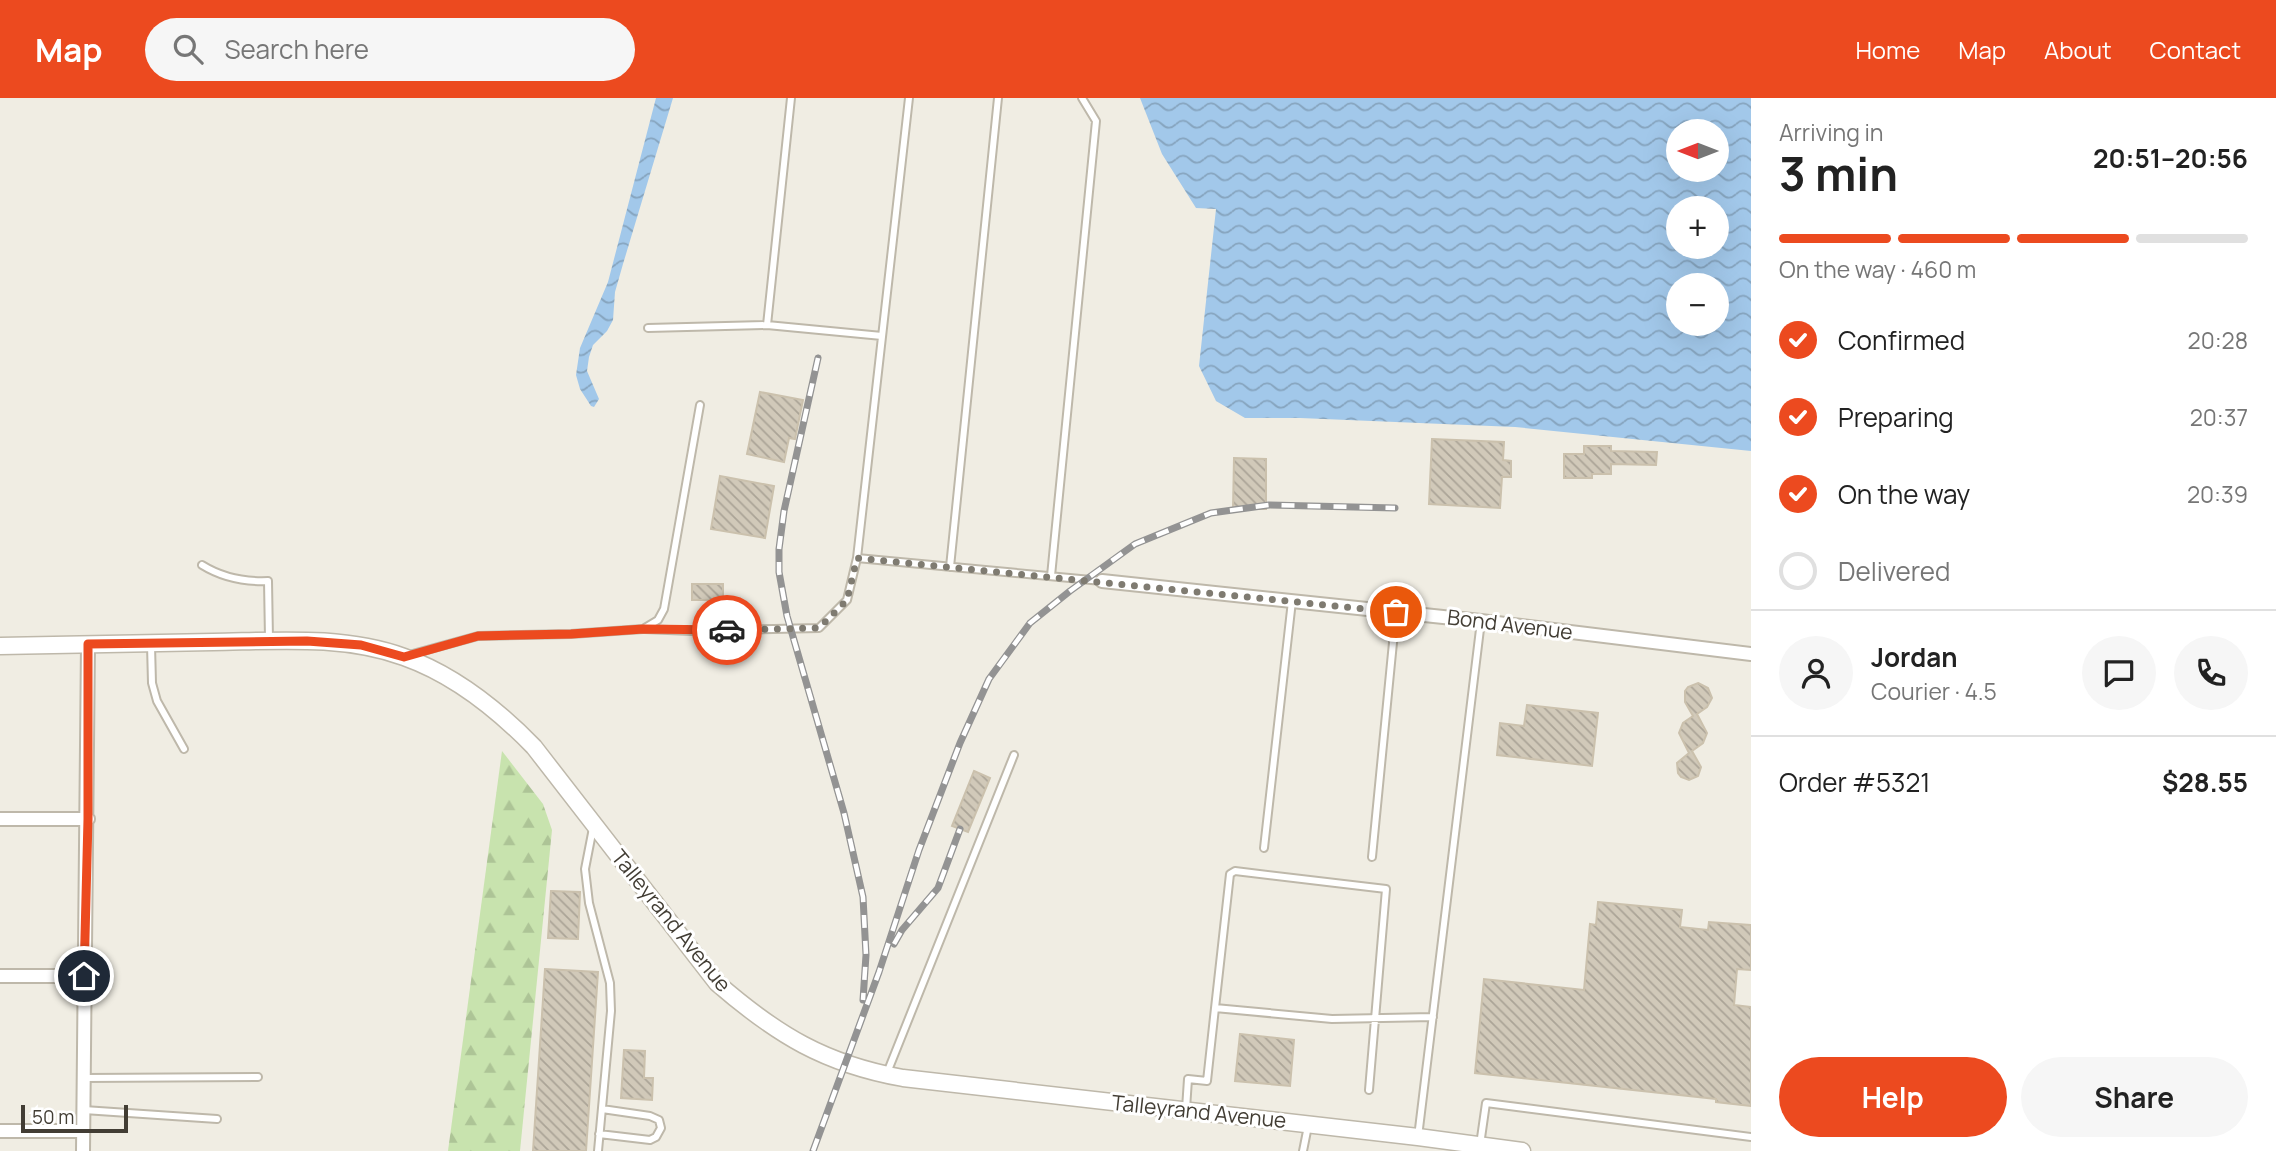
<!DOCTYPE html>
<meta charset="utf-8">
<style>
body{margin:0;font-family:Manrope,sans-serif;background:#f6f6f6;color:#222;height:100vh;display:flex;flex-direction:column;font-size:26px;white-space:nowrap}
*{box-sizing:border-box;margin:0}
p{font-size:23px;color:#767676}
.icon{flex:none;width:38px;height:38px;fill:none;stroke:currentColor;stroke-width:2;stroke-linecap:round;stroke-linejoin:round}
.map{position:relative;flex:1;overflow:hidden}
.details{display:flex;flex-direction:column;background:#fff;width:525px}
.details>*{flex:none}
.needle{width:46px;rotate:270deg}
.buttons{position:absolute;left:1666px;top:21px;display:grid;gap:14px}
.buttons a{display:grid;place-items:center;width:63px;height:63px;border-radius:50%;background:#fff;box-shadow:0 7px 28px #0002;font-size:35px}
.scale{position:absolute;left:21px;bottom:18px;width:107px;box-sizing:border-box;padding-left:7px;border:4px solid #423d34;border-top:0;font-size:19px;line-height:24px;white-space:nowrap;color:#423d34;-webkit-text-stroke:5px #fff;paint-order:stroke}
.pin{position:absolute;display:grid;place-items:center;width:60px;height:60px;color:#fff;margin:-30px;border:4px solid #fff;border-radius:50%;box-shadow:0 2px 7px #0007}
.courier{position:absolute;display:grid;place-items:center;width:70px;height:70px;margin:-35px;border:5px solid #ec4a1f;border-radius:50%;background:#fff;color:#222;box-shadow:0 2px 9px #0007}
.overview em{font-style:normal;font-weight:700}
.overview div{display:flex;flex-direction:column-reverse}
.overview{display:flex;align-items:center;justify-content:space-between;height:119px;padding:0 28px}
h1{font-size:46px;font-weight:700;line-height:52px}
.bar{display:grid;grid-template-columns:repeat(4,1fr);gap:10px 7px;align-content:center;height:84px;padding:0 28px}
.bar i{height:9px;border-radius:5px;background:#e0e0e0}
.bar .selected{background:#ec4a1f}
.bar p{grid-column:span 4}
.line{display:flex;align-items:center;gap:18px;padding:0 28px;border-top:2px solid #e0e0e0}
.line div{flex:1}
.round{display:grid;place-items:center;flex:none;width:74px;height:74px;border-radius:37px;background:#f6f6f6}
ol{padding:0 28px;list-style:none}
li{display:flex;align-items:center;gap:21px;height:77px}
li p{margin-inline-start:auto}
li .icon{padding:7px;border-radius:50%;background:#ec4a1f;color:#fff;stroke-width:4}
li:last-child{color:#767676}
li i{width:38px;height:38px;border:4px solid #e0e0e0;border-radius:50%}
.action{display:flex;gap:14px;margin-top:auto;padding:14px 28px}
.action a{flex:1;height:80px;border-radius:42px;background:#ec4a1f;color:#fff;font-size:28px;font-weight:700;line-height:80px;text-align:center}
.action a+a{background:#f6f6f6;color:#222}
header{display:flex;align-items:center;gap:42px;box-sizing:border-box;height:98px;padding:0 35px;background:#ec4a1f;color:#fff}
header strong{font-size:33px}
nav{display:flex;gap:38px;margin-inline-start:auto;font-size:24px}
.search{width:490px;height:63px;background:#f6f6f6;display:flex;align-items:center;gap:18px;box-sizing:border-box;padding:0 24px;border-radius:38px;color:#767676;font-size:26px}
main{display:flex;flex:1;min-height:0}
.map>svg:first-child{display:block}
.forest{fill:url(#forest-firs)}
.water{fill:url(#water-waves);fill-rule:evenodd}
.building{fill:url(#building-back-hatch);stroke:#cbc1ad;stroke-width:2}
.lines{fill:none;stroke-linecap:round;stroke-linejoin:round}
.service-casing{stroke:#beb8aa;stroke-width:10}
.minor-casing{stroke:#beb8aa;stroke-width:16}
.tertiary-casing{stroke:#beb8aa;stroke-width:19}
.service{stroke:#fff;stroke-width:6}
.minor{stroke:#fff;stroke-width:12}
.tertiary{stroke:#fff;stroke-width:16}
.rail-casing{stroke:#939393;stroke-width:7}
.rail{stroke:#fff;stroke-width:4.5;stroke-dasharray:13;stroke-linecap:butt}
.done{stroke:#7f7b71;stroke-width:7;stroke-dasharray:0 12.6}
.route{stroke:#ec4a1f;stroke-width:9}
.labels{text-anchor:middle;stroke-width:6;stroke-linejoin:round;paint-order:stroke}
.street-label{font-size:21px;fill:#423d34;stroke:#fff}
</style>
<header>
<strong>Map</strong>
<div class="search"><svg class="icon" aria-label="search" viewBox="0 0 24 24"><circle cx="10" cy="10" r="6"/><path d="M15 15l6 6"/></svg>Search here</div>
<nav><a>Home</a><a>Map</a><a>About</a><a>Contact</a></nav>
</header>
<main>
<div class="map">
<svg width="1751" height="1053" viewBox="0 0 1751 1053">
<defs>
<pattern id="forest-firs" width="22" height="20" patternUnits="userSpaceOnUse" patternTransform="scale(1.75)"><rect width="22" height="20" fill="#c8e3ae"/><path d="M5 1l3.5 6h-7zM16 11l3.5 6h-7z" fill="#adc496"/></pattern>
<pattern id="water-waves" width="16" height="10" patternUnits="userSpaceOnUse" patternTransform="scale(1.75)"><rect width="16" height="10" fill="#a2c8ea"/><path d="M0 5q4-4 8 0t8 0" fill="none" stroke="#86a4be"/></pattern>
<pattern id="building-back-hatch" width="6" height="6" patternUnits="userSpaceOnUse" patternTransform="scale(1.75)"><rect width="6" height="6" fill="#d1c9b9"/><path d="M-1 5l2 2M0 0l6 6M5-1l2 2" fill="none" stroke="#aba497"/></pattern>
</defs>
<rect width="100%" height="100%" fill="#f0ede3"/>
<path class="forest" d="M502 653 543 706 552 732 520 1053H448Z"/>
<path class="water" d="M656 0H673L623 166 615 194 613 222 607 233 593 247 589 259 587 273 599 301 594 309 591 308 580 291 576 277 580 250 608 184Z
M1140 0H1751V353L1515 329 1300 320H1245L1216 303 1199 268 1216 111 1196 110 1162 56ZM1678 33H1717V72H1678ZM1678 110H1717V149H1678ZM1678 187H1717V226H1678Z"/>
<path class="building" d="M760 294 803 302 795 341 789 340 784 364 747 356Z
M1432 341 1504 344 1503 362 1511 363V379H1502L1500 410 1429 406Z
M1584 348H1611V353L1657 354 1656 367 1611 366V376H1592V380H1564V356H1584Z
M1234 360 1266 361V411H1233Z
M720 378 774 388 765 440 711 431Z
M692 486H723V502H692Z
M1698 585 1708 590 1712 600 1707 609 1697 616 1707 635 1703 645 1692 653 1701 669 1698 678 1689 682 1681 679 1678 675 1677 665 1689 655 1679 635 1683 625 1693 618 1685 604V593L1688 589Z
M1527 607 1598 615 1592 668 1497 657 1500 625 1524 628Z
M974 673 990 680 968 734 952 728Z
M551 793 580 794 578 841 548 840Z
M1598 804 1682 812 1680 829 1708 832 1709 824 1751 827V872L1737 871 1734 907 1751 909V1008L1716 1004V1001L1475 975 1484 881 1584 892 1590 826 1596 827Z
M545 871 598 874 586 1053H533Z
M1240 936 1294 942 1290 988 1235 983Z
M624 952 645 953 644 980H653L652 1002 621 1000Z"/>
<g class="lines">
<g class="service-casing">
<path id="service" d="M791 0 767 227 882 238
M909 0 857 460 1102 483
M648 230 767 227
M202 467C223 480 244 484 268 483L269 541
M950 469 998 0
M1051 478 1096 23 1082 0
M645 531 691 533 819 530 847 502 857 460
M151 547 152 585 157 603 184 651
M409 557 478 538 571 536 643 531 658 522 664 511 700 307
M593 730 585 771 589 805 610 885 611 913 598 1053
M1264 750 1292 503
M1372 759 1396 514
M1215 910 1230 776 1235 773 1386 791 1369 992
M887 975 1014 657
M84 980 258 979
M1186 1011 1188 981 1207 983 1215 910 1332 921 1433 919
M84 1012 217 1021
M599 1036 650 1042 656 1039 661 1030 659 1022 650 1018 602 1011
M1418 1039 1481 523
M1480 1047 1486 1005 1751 1039
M1303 1053 1308 1028"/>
</g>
<g class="minor-casing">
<path id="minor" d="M1102 483 1481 523 1751 556
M0 721H88
M0 878H84
M0 1033H83
M83 1053 88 546"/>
</g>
<g class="tertiary-casing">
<path id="tertiary" d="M0 548C71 546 142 545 213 544 277 543 343 537 404 559 455 577 497 611 534 649L717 885C777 937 825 966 903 980L1418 1039 1522 1053"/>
</g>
<use href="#service" class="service"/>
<use href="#minor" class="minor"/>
<use href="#tertiary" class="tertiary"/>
<g class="rail-casing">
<path id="rail" d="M818 260 784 413 779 451V474L787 518 844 715 863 799 866 857 863 902
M894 846 902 832 938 790 960 731
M813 1053 879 874 919 752 960 645 989 581 1030 525 1070 493 1135 446 1211 415 1269 407 1395 410"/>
</g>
<use href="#rail" class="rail"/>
</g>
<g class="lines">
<path class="done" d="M727 532 819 530 847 502 857 460 1396 514"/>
<path class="route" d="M84 878 88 721V546L307 543 361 547 404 559 478 538 571 536 643 531 727 532"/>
</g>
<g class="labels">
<g class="street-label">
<text transform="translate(1510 527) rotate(7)" y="7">Bond Avenue</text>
<text transform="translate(671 823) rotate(51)" y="7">Talleyrand Avenue</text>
<text transform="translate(1199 1014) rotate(6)" y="7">Talleyrand Avenue</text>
</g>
</g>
</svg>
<div class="buttons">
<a><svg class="needle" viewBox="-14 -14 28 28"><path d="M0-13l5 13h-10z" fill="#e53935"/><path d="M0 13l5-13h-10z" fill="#767676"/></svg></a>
<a>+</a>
<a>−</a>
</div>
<div class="scale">50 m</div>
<div class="pin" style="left:1396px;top:514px;background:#ea580c"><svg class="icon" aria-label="bag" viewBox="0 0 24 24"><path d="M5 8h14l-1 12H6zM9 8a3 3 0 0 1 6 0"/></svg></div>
<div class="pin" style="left:84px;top:878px;background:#1f2937"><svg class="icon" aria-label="home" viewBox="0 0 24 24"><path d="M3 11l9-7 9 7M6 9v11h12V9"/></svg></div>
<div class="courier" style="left:727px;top:532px"><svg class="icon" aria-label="car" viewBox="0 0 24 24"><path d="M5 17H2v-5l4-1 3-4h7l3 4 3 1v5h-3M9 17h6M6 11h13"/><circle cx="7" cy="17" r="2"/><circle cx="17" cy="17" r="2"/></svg></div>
</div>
<section class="details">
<div class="overview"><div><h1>3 min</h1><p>Arriving in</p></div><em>20:51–20:56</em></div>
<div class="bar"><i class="selected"></i><i class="selected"></i><i class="selected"></i><i></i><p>On the way · 460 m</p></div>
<ol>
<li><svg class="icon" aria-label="check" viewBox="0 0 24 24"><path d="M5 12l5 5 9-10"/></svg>Confirmed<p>20:28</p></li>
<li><svg class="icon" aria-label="check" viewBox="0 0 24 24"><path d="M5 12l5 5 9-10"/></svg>Preparing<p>20:37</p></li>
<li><svg class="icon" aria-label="check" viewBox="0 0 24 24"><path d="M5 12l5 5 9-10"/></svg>On the way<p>20:39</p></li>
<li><i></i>Delivered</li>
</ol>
<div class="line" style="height:126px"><a class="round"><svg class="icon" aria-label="person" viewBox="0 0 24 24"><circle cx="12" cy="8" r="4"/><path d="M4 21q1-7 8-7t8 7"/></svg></a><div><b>Jordan</b><p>Courier · 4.5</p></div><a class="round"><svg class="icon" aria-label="chat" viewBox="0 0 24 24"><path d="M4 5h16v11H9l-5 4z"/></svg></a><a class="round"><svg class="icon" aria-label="phone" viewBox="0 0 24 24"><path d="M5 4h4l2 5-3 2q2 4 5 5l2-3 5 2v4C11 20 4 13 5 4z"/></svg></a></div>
<div class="line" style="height:91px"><div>Order #5321</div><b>$28.55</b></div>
<div class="action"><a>Help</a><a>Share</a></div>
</section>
</main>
